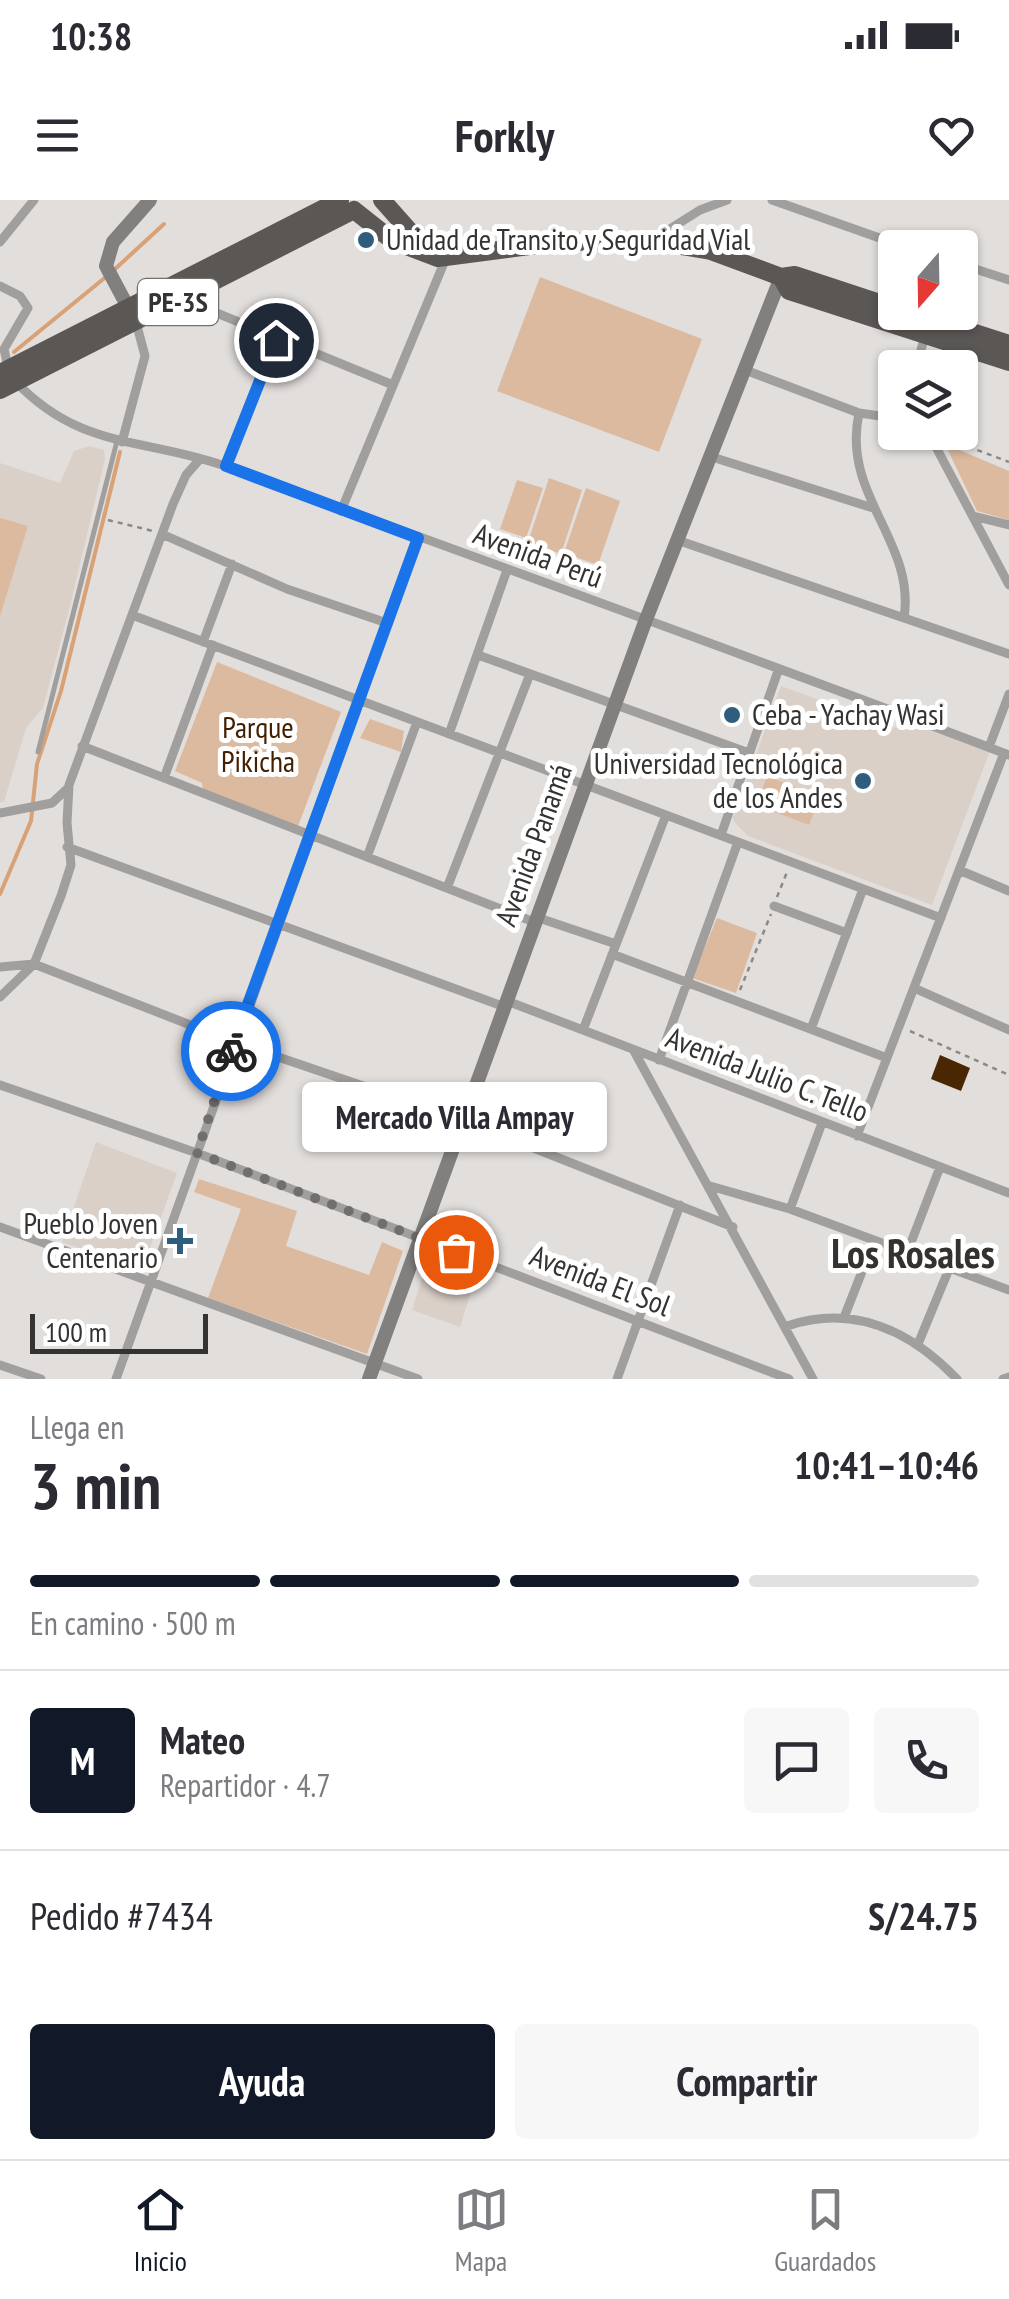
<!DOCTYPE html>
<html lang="es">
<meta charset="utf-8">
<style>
body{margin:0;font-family:"PT Sans Narrow",sans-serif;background:#f7f7f7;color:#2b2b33;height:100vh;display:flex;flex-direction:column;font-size:38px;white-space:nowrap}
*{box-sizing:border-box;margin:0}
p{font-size:32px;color:#7c7c81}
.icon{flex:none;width:55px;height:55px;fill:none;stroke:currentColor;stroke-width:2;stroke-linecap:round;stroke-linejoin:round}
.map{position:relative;height:1179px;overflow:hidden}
.sheet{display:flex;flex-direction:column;background:#fff;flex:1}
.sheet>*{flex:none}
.needle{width:65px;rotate:200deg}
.fabs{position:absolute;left:878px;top:30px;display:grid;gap:20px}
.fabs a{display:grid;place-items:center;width:100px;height:100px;border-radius:10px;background:#fff;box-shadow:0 2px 8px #0004;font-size:50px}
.scale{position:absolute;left:30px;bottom:25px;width:178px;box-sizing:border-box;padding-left:10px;border:5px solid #343332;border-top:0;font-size:28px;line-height:35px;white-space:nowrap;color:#343332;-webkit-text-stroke:8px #fff;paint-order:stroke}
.pin{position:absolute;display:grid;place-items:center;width:85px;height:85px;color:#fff;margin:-42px;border:5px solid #fff;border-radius:50%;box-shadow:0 2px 10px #0007}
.courier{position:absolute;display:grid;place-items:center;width:100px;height:100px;margin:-50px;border:8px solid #1a73e8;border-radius:50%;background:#fff;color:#222;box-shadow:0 2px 12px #0007}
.bubble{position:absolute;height:70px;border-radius:10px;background:#fff;box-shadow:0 2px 8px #0004;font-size:32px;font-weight:600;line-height:70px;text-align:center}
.headline em{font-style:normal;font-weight:600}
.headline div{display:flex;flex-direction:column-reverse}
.headline{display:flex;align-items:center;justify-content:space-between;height:170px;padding:0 30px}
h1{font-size:65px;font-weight:600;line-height:75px}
.bar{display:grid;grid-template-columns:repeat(4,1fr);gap:15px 10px;align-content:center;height:120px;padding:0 30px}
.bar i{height:12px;border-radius:8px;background:#e1e1e2}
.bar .selected{background:#111827}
.bar p{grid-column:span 4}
.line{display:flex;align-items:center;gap:25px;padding:0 30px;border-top:2px solid #e1e1e2}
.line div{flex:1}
.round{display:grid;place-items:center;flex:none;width:105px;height:105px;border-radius:10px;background:#f7f7f7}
.primary-button{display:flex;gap:20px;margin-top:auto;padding:20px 30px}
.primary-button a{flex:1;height:115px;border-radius:10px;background:#111827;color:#fff;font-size:40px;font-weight:600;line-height:115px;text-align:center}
.primary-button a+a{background:#f7f7f7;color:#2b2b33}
.status{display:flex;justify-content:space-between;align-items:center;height:70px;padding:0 50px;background:#fff;direction:ltr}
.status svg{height:28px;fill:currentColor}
header{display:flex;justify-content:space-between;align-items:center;height:130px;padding:0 30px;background:#fff;font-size:45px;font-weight:600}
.tabs{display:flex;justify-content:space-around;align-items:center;height:140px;border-top:2px solid #e1e1e2;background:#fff;font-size:28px;color:#7c7c81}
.tabs a{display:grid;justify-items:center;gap:5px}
.tabs .selected{color:#111827}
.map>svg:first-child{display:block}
.built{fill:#dad0c8}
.green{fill:#dcba9f}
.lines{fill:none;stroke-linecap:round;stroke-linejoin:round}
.stream{stroke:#d8a276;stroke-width:4}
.building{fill:#4a2703}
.path{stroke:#8b8987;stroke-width:2.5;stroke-dasharray:5 5;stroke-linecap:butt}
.lane{stroke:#a19f9e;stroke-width:5}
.street{stroke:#a19f9e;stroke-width:9}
.secondary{stroke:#82807e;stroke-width:14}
.highway{stroke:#5a5755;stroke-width:18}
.done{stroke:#716f6e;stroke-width:10;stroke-dasharray:0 18}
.route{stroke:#1a73e8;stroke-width:12}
.poi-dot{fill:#2f5d7d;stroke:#fff;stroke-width:4}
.labels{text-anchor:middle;stroke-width:10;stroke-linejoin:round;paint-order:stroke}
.shield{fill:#fff;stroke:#717070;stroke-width:2.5}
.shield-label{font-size:28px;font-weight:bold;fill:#343332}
.poi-label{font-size:30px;fill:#343332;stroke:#fff;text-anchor:start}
.street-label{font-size:30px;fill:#343332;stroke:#fff}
.park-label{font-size:30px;fill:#432000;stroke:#fff}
.district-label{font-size:40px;font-weight:bold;fill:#34312f;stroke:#fff}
</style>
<div class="status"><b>10:38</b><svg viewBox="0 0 49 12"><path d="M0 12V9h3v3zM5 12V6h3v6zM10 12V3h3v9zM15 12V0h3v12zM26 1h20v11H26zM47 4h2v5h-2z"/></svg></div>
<header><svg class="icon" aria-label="menu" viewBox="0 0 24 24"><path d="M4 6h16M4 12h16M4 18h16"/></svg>Forkly<svg class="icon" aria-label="heart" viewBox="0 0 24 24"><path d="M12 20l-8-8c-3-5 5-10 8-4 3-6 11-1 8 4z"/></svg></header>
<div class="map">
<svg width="1009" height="1179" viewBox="0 0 1009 1179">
<rect width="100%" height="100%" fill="#e2dedc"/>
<path class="built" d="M89 246 104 250 105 259 70 406 43 508 26 528 4 602H0V263L60 283 74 251Z
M781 486 897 528 901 519 990 551 932 705 748 636 735 623 733 618Z
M96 942 177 973 142 1070 62 1042Z
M423 1075 471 1092 460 1127 412 1110Z"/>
<path class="green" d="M540 77 702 139 659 252 497 191Z
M945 244 1009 271V320L977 311Z
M549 278 582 290 561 354 528 342Z
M517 280 543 288 526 338 500 329Z
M586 288 620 301 598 365 564 353Z
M0 318 28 326 0 416Z
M217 462 341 512 297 629 203 590 202 583 175 571Z
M370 519 404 531 401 552 360 538Z
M767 576 820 597 809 625 756 605Z
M717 718 757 733 736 793 692 778Z
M199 979 297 1011 286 1046 369 1075 382 1042 403 1051 367 1154 208 1098 241 1009 194 992Z"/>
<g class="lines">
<path class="stream" d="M114 70 164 24
M14 152 107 76
M0 694 31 621 37 564 61 491 120 252"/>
</g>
<path class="building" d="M940 855 970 868 961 891 931 879Z"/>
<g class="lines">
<path class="path" d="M940 236 1009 262
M108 320 153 331
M777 697 787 672
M740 790 771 714
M910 831 1009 875"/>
<path class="lane" d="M38 552 117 241"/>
<path class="street" d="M772 0 908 48
M654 39 700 10 727 0
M0 42 34 0
M960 64 1009 80
M0 86 20 96 28 108 4 149 8 167
M195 92 207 109 393 185
M916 168 926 132
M745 170 859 213 895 218
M15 181C81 251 145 237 228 267 488 362 750 456 1009 555
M859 213C841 296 916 341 904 418
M928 232 1009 385
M122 242 145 156 136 122
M709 256 873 308
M226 266 276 140
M341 311 446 58
M973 316 1009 325
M164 335 287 389 387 423
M677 340 1009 454
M132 415 941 718
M203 442 232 364
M478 455 749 553
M449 534 507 370
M82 546 534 722
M989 547 1009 494
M164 578 213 445
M0 613 52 603 68 588
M721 635 778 471
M67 647 505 807
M367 657 417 522
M959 670 1009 691
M447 688 530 474
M774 706 847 733
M536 717 616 744
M612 754 887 858
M0 767 34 764 234 842 463 920 733 1027
M914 788 1009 830
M0 797 34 764 61 696 71 665 67 623 69 585 173 304 186 275 200 259
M507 801 1009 993
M811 829 863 689
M583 830 666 615
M634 851 813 1179
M659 860 738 642
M0 885 197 953 789 1179
M857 936 1004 553
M710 986 790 1009 1009 1090
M790 1009 822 923
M0 1027 418 1179
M907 1053 940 967
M845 1115 874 1041
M787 1126C853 1104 910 1130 957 1179
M918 1144 949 1069
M0 1165 41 1179
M116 1179 418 338
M617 1179 680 1005
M1003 1179 1009 1177"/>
<path class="secondary" d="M131 113 106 66 113 42 150 0
M369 1179 645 422 781 77"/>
<path class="highway" d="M382 0 429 53
M781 77 789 91 1009 162
M910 112 1009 144
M0 173 340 0
M0 190 354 10 393 41 438 58 560 42 652 41 711 51 781 77 795 75 895 108"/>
</g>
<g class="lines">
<path class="done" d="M231 851 197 953 456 1052"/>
<path class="route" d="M231 851 418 338 226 266 276 140"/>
</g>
<g class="poi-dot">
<circle cx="366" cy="40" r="10"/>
<circle cx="732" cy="515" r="10"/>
<circle cx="863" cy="581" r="10"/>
<path d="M175 1026h10v10h10v10h-10v10h-10v-10h-10v-10h10z"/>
</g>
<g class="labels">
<rect class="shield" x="138" y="79" width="80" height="46" rx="8"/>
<g class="shield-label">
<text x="178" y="112">PE-3S</text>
</g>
<g class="poi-label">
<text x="386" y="50">Unidad de Transito y Seguridad Vial</text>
<text x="752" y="525">Ceba - Yachay Wasi</text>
<text x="843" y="574" text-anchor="end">Universidad Tecnológica<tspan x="843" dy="34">de los Andes</tspan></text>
<text x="158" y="1034" text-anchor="end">Pueblo Joven<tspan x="158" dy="34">Centenario</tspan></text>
</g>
<g class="street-label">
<text transform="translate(538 356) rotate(20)" y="10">Avenida Perú</text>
<text transform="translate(534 645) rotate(-70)" y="10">Avenida Panamá</text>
<text transform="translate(767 875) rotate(21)" y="10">Avenida Julio C. Tello</text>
<text transform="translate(600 1081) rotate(21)" y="10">Avenida El Sol</text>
</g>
<g class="park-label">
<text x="258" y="538">Parque<tspan x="258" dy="34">Pikicha</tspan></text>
</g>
<g class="district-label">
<text x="913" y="1068">Los Rosales</text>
</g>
</g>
</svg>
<div class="fabs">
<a><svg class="needle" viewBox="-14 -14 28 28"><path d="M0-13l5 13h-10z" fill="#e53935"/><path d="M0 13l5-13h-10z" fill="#7c7c81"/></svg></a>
<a><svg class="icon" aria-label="layers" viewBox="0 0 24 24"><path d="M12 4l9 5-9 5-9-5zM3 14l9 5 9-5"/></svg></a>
</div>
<div class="scale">100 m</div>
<div class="pin" style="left:456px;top:1052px;background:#ea580c"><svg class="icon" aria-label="bag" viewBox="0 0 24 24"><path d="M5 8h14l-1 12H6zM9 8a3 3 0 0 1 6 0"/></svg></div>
<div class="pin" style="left:276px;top:140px;background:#1f2937"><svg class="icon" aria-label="home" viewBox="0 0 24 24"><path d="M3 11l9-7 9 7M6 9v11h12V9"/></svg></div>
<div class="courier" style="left:231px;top:851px"><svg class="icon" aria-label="bike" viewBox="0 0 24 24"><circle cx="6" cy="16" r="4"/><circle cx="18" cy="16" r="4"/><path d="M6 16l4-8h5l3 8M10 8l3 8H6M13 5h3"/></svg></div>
<div class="bubble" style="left:302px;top:882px;width:305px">Mercado Villa Ampay</div>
</div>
<section class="sheet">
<div class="headline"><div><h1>3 min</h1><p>Llega en</p></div><em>10:41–10:46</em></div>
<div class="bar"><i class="selected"></i><i class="selected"></i><i class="selected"></i><i></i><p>En camino · 500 m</p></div>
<div class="line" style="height:180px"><b class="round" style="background:#111827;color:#fff">M</b><div><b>Mateo</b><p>Repartidor · 4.7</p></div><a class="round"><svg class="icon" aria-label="chat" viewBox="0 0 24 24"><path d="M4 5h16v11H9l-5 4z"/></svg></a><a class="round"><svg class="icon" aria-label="phone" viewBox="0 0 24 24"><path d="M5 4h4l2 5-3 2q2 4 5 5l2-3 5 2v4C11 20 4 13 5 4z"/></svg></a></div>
<div class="line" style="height:130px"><div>Pedido #7434</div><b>S/24.75</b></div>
<div class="primary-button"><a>Ayuda</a><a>Compartir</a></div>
</section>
<nav class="tabs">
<a class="selected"><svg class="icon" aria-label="home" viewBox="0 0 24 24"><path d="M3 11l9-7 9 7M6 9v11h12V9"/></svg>Inicio</a>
<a><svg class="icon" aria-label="map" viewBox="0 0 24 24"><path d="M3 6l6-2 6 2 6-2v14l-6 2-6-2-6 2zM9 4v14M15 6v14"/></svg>Mapa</a>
<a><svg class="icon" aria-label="saved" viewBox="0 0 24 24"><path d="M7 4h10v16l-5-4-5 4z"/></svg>Guardados</a>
</nav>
